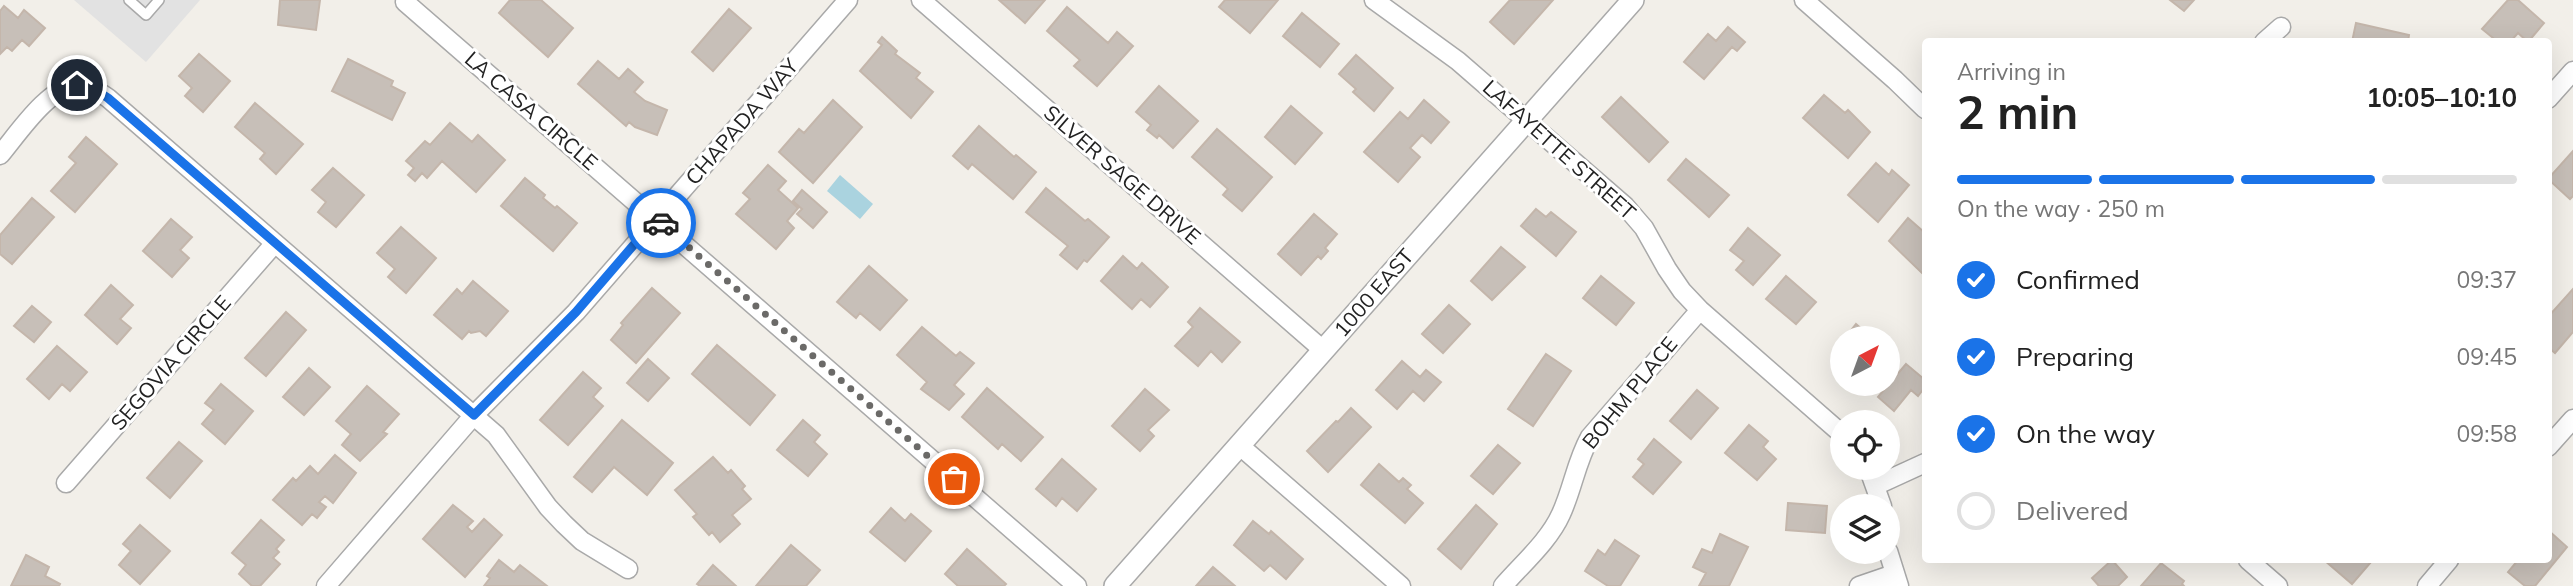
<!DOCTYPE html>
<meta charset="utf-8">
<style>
body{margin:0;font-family:Mulish,sans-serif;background:#f2f2f2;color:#222;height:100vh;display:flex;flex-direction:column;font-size:26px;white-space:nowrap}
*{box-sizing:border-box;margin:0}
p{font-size:23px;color:#767676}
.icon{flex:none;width:38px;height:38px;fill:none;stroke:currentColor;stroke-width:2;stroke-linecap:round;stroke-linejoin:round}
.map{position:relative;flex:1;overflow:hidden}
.drawer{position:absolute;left:1922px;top:38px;width:630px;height:525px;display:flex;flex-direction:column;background:#fff;border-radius:7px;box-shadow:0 7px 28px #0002}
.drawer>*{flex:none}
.needle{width:46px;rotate:41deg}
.tools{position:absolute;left:1830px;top:326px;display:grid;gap:14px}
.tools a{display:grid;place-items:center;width:70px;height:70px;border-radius:50%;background:#fff;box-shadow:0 7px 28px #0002;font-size:35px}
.pin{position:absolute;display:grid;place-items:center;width:60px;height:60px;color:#fff;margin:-30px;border:4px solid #fff;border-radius:50%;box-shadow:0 2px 7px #0007}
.courier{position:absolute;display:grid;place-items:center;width:70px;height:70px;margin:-35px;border:5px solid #1a73e8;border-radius:50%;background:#fff;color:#222;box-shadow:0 2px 9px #0007}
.summary em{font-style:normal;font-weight:700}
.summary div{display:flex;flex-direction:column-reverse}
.summary{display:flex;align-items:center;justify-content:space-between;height:119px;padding:0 35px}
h1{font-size:46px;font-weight:700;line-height:52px}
.bar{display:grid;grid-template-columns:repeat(4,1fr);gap:10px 7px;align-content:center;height:84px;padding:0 35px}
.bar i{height:9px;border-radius:5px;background:#e0e0e0}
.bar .current{background:#1a73e8}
.bar p{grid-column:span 4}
ol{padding:0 35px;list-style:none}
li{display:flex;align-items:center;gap:21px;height:77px}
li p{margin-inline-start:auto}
li .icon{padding:7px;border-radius:50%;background:#1a73e8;color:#fff;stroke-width:4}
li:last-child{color:#767676}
li i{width:38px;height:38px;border:4px solid #e0e0e0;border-radius:50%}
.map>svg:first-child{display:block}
.parking{fill:#e2e2e2}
.water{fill:#aad3df}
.building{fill:#c7bfb8;stroke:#c4b6ab;stroke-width:2}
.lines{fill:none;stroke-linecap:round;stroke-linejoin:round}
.service-casing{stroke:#a9a9a9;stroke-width:12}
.minor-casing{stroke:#a9a9a9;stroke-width:21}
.tertiary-casing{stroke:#a9a9a9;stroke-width:24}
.service{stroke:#fff;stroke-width:9}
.minor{stroke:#fff;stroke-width:18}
.tertiary{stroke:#fff;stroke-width:21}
.done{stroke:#6b6a68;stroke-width:7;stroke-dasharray:0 12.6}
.route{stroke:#1a73e8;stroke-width:9}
.labels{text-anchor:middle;stroke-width:6;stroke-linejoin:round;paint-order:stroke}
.street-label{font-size:21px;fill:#222;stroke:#fff}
</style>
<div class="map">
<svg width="2573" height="586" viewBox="0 0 2573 586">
<rect width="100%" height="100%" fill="#f2efe9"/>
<path class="parking" d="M74 0H200L146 62Z"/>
<path class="water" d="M840 175 873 204 860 219 827 191Z"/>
<path class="building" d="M280 0H320L316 30 278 25Z
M510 0H541L573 28 548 57 499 13Z
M999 0H1045L1025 23Z
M1225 0H1278L1250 33 1219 7Z
M1510 0H1553L1514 44 1490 22Z
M2170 0H2194L2184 11Z
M2508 0H2518L2544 23 2528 42 2518 33 2510 42H2498L2482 29Z
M4 6 18 18 24 10 45 28 29 46 22 40 12 51 7 47 0 54V11Z
M1067 7 1108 43 1117 32 1133 46 1097 86 1074 66 1080 60 1047 31Z
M729 9 751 28 713 71 692 52Z
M1302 13 1339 44 1320 67 1283 36Z
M2356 23 2409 35 2408 42H2352Z
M1728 27 1745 42 1737 51 1732 47 1704 79 1684 62 1708 34 1716 41Z
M882 37 897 51 895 54 920 73 916 78 933 92 911 118 860 71 882 45 878 42Z
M199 54 230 81 203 112 185 96 192 88 179 76Z
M1356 55 1393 88 1374 111 1353 92 1356 89 1339 74Z
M348 59 393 81 391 86 405 93 392 120 332 91Z
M598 61 619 79 628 69 643 82 634 92 645 101 667 110 657 135 635 127 629 122 626 126 578 84Z
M1159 86 1198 121 1173 148 1159 135 1157 138 1147 130 1151 125 1136 112Z
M1824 95 1845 113 1848 110 1870 132 1848 158 1803 118Z
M1621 97 1668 142 1649 162 1602 117Z
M833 100 862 127 813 183 779 152 799 129 804 133Z
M1424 100 1449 122 1431 143 1422 135 1410 148 1420 157 1398 182 1364 152 1400 112 1408 119Z
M255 103 303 144 276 174 260 159 265 153 235 127Z
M1291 106 1322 133 1295 164 1265 137Z
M450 123 472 142 478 135 505 160 476 192 442 161 427 178 422 173 415 181 408 175 414 168 406 161 425 141 430 145Z
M979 126 1014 157 1016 155 1036 172 1013 199 972 164 968 169 953 156Z
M1217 129 1272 177 1242 211 1223 195 1228 189 1192 157Z
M86 137 117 164 75 212 51 191 76 163 69 157Z
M2573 151V196L2570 199 2548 179Z
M1686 159 1729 195 1709 217 1668 180Z
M1876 163 1889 175 1892 170 1909 185 1878 222 1848 195Z
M768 165 786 181 778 190 798 208 787 221 794 228 776 249 736 214 750 199 743 193Z
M333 168 364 195 336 227 318 212 326 202 312 190Z
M525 178 545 195 543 198 555 208 557 206 577 223 553 251 501 206Z
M1046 188 1085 221 1088 219 1109 237 1087 262 1084 260 1077 269 1060 255 1068 246 1026 212Z
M802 190 827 212 813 228 797 214 802 209 793 201Z
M32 198 54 217 12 264 0 254V235Z
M1536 209 1546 217 1551 212 1576 232 1556 256 1521 226Z
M1314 214 1337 234 1325 248 1328 251 1321 259 1318 256 1301 275 1278 254Z
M1908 218 1925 233V276L1889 241Z
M171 219 192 237 180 250 189 258 172 277 143 251Z
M401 227 436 258 406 293 388 277 395 269 377 253Z
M1748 228 1780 255 1753 285 1736 270 1744 261 1730 250Z
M1501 247 1525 267 1492 300 1471 281Z
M1123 256 1137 269 1142 263 1168 287 1150 307 1141 299 1132 309 1101 281Z
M869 266 907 300 880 330 860 313 856 318 837 302Z
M1601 276 1634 303 1616 325 1583 298Z
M1786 276 1816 302 1796 324 1766 299Z
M473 281 508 311 486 336 480 331 471 333 469 331 462 339 434 315 457 289 462 294Z
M111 285 133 305 120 319 131 328 117 344 85 315Z
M652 288 680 313 636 363 611 340 623 325 621 323Z
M2573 289V332L2555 353 2548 347V317Z
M1449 305 1470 324 1443 353 1422 334Z
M32 306 51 322 34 342 14 326Z
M1200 308 1240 342 1222 362 1211 351 1198 366 1175 346 1193 327 1188 322Z
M286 312 306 330 266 376 245 358Z
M1856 324 1872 338H1845Z
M922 327 956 356 960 352 974 363 954 385 964 394 949 410 921 389 927 382 897 355Z
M717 345 775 395 750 425 692 374Z
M57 346 87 372 70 391 62 384 49 399 27 379Z
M1546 354 1571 371 1533 426 1508 409Z
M648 359 669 378 648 401 627 383Z
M1402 361 1420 377 1426 370 1441 382 1424 401 1413 391 1397 409 1376 390Z
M1906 364 1925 380V387L1918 396 1911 390 1894 411 1878 397Z
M309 368 330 387 304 415 283 397Z
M583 372 601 388 593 397 603 406 568 445 540 420Z
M221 384 253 411 225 444 202 424 214 410 205 403Z
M367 386 399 414 383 432 387 434 360 461 342 445 351 434 336 421Z
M987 388 1043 437 1021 461 1002 444 998 449 962 417Z
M1145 389 1169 410 1148 430 1154 436 1140 451 1112 426Z
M1697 390 1718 408 1691 439 1670 421Z
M1351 408 1371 427 1328 472 1307 451 1336 421 1338 422Z
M622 420 673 463 647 495 614 467 592 492 574 477Z
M803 420 820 435 814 442 827 454 808 476 777 450Z
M1749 425 1768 441 1763 447 1776 459 1757 480 1725 453Z
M1654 439 1681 462 1653 494 1633 477 1644 464 1638 459Z
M179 442 202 461 170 498 147 478Z
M1498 445 1520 463 1493 494 1471 476Z
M335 455 356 473 333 503 325 496 319 502 326 507 317 518 312 514 302 525 273 500 293 478 296 481 310 466 318 474Z
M713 457 728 473 731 470 745 486 742 489 751 499 732 515 740 524 720 542 712 532 709 535 693 517 697 514 675 490Z
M1062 459 1096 489 1077 511 1062 498 1056 506 1036 489Z
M1379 464 1399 482 1403 478 1411 485 1407 489 1423 503 1405 523 1361 485Z
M1788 503 1827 506 1825 533 1786 530Z
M453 505 473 521 467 527 472 532 484 519 502 535 465 577 423 539Z
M1476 505 1497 524 1461 569 1438 549Z
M891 508 905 521 911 514 931 531 905 561 870 532Z
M261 520 284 540 276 549 279 552 273 558 280 564 260 586H252L239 574 246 565 232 553Z
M1253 521 1269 534 1271 531 1303 559 1286 579 1270 565 1264 571 1234 545Z
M140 525 170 551 140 584 119 565 131 551 123 544Z
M2548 530 2567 547 2535 586H2525L2508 572 2518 560H2548Z
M1720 534 1748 547 1729 586H1699L1706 573 1693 567 1702 549 1712 553Z
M1615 540 1639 556 1620 586H1608L1585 571 1598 550 1605 555Z
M791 545 820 570 806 586H756Z
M967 549 1006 584 1004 586H958L945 574Z
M26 555 49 567 45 576 60 584 59 586H11Z
M499 560 514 572 520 565 547 586H484L490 578 487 576Z
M2112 560 2127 577 2118 586H2099L2092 578Z
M2324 560H2369L2371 562 2352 584Z
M2161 563 2184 581 2182 584 2184 586H2141Z
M713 565 736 586H700L697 584Z
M1213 567 1235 586H1196Z"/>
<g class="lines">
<g class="service-casing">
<path id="service" d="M129 0 146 15 159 0"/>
</g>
<g class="minor-casing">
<path id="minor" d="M921 0 1323 350
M1374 0 1458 61 1625 206 1644 228 1667 269 1682 291 1700 310 1843 435
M1804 0 1895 80 1925 109
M405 2 1077 586
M2264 42 2281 27
M2548 99 2573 71
M0 155C17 135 49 86 78 85 89 85 99 92 108 98L496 435 548 507 564 524 582 541 628 569
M1239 445 1401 586
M2548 447 2573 419
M1868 467 1882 506
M66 483 275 243
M1877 485 1925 463
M1888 551 1899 586
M2248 560 2278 586
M326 586 474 415 576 312 848 0
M1503 586C1522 564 1549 541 1561 514 1573 488 1576 462 1590 437L1700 310
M1859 586 1894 574
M2427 586 2449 560"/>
</g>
<g class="tertiary-casing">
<path id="tertiary" d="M1115 586 1633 0"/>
</g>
<use href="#service" class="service"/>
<use href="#minor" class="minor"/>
<use href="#tertiary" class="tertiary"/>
</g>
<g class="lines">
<path class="done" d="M661 223 954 479"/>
<path class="route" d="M77 85 94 89 108 98 474 415 576 312 656 219 661 223"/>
</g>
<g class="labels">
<g class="street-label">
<text transform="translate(531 111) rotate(41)" y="7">LA CASA CIRCLE</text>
<text transform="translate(742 122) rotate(-49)" y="7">CHAPADA WAY</text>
<text transform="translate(1559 150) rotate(42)" y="7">LAFAYETTE STREET</text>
<text transform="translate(1122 175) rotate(41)" y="7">SILVER SAGE DRIVE</text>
<text transform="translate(1374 293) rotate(-49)" y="7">1000 EAST</text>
<text transform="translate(171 363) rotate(-49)" y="7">SEGOVIA CIRCLE</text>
<text transform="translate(1630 393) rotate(-51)" y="7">BOHM PLACE</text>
</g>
</g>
</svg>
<div class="tools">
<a><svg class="needle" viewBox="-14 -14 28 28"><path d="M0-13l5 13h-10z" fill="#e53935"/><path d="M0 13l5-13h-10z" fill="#767676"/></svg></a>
<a><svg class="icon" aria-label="locate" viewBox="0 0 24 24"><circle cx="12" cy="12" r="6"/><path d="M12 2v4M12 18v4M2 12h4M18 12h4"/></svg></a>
<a><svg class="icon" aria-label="layers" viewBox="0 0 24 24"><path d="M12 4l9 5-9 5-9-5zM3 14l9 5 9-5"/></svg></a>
</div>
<div class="pin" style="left:954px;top:479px;background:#ea580c"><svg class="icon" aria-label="bag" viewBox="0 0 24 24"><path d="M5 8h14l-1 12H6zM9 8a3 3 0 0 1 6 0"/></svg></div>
<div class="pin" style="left:77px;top:85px;background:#1f2937"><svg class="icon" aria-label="home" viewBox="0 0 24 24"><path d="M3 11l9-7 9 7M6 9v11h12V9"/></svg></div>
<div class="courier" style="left:661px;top:223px"><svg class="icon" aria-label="car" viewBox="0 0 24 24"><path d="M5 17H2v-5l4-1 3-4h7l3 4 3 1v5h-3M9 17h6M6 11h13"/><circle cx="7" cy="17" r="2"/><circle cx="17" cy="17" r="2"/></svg></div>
<section class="drawer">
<div class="summary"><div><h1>2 min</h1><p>Arriving in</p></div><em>10:05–10:10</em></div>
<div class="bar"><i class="current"></i><i class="current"></i><i class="current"></i><i></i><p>On the way · 250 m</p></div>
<ol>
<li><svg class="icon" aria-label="check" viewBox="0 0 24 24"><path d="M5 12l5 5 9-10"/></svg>Confirmed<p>09:37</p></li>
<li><svg class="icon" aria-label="check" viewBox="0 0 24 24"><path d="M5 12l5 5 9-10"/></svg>Preparing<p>09:45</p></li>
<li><svg class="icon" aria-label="check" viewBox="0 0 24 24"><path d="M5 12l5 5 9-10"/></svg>On the way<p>09:58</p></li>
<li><i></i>Delivered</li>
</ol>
</section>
</div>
